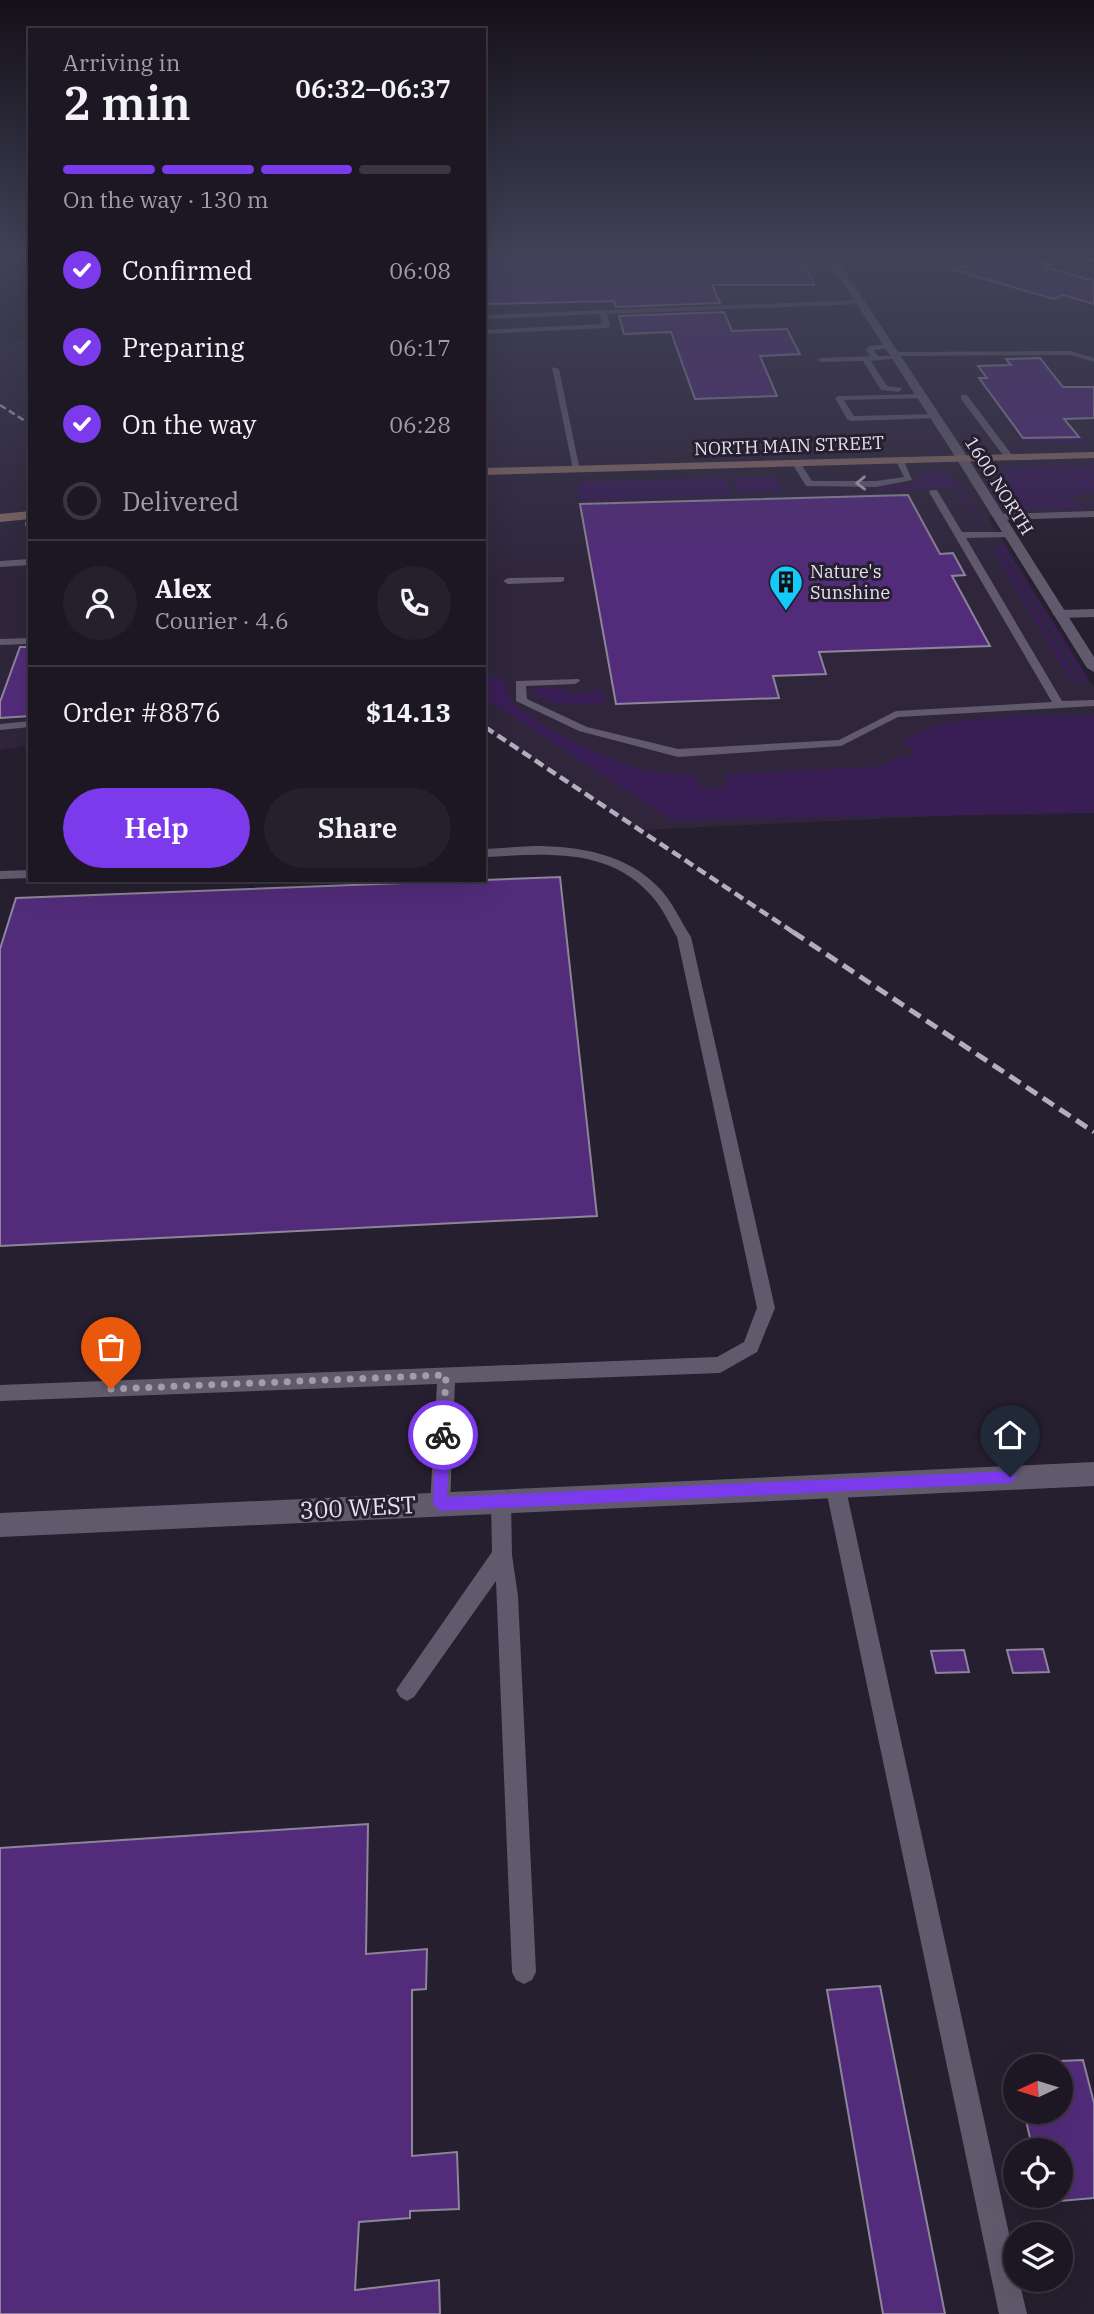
<!DOCTYPE html>
<meta charset="utf-8">
<style>
body{margin:0;font-family:"IBM Plex Serif",serif;background:#25202b;color:#f1f3f6;height:100vh;display:flex;flex-direction:column;font-size:26px;white-space:nowrap}
*{box-sizing:border-box;margin:0}
p{font-size:23px;color:#a09fa6}
.icon{flex:none;width:38px;height:38px;fill:none;stroke:currentColor;stroke-width:2;stroke-linecap:round;stroke-linejoin:round}
.map{position:relative;flex:1;overflow:hidden}
.drawer{position:absolute;left:28px;top:28px;width:458px;height:854px;display:flex;flex-direction:column;background:#1c1723;border-radius:0px;box-shadow:0 7px 28px #0002,0 0 0 2px #3a3641}
.drawer>*{flex:none}
.needle{width:46px;rotate:266deg}
.fabs{position:absolute;left:1003px;top:2054px;display:grid;gap:14px}
.fabs a{display:grid;place-items:center;width:70px;height:70px;border-radius:50%;background:#1c1723;box-shadow:0 7px 28px #0002,0 0 0 2px #3a3641;font-size:35px}
.pin{position:absolute;display:grid;place-items:center;width:60px;height:60px;color:#fff;margin:-72px -30px;border-radius:50% 50% 50% 0;rotate:-45deg;box-shadow:0 0 7px #0007}
.pin .icon{rotate:45deg}
.courier{position:absolute;display:grid;place-items:center;width:70px;height:70px;margin:-35px;border:5px solid #7c3aed;border-radius:50%;background:#fff;color:#222;box-shadow:0 2px 9px #0007}
.overview em{font-style:normal;font-weight:600}
.overview div{display:flex;flex-direction:column-reverse}
.overview{display:flex;align-items:center;justify-content:space-between;height:119px;padding:0 35px}
h1{font-size:46px;font-weight:600;line-height:52px}
.bar{display:grid;grid-template-columns:repeat(4,1fr);gap:10px 7px;align-content:center;height:84px;padding:0 35px}
.bar i{height:9px;border-radius:5px;background:#3a3641}
.bar .active{background:#7c3aed}
.bar p{grid-column:span 4}
.line{display:flex;align-items:center;gap:18px;padding:0 35px;border-top:2px solid #3a3641}
.line div{flex:1}
.round{display:grid;place-items:center;flex:none;width:74px;height:74px;border-radius:37px;background:#25202b}
ol{padding:0 35px;list-style:none}
li{display:flex;align-items:center;gap:21px;height:77px}
li p{margin-inline-start:auto}
li .icon{padding:7px;border-radius:50%;background:#7c3aed;color:#fff;stroke-width:4}
li:last-child{color:#a09fa6}
li i{width:38px;height:38px;border:4px solid #3a3641;border-radius:50%}
.primary-button{display:flex;gap:14px;margin-top:auto;padding:14px 35px}
.primary-button a{flex:1;height:80px;border-radius:42px;background:#7c3aed;color:#fff;font-size:28px;font-weight:600;line-height:80px;text-align:center}
.primary-button a+a{background:#25202b;color:#f1f3f6}
.map>svg:first-child{display:block}
.built{fill:#2f263c}
.green{fill:#391e55}
.building{fill:#522c7a;stroke:#8d8599;stroke-width:2}
.lines{fill:none;stroke-linecap:round;stroke-linejoin:round}
.service{fill:#615a6d;fill-rule:evenodd}
.minor{fill:#615a6d;fill-rule:evenodd}
.tertiary{fill:#615a6d;fill-rule:evenodd}
.secondary{fill:#806662;fill-rule:evenodd}
.rail-far2{stroke:#b2aeba;stroke-width:2.5;stroke-dasharray:7 3.5;stroke-linecap:butt}
.rail-far1{stroke:#b2aeba;stroke-width:4.5;stroke-dasharray:10 5;stroke-linecap:butt}
.rail{stroke:#b2aeba;stroke-width:5;stroke-dasharray:13 7;stroke-linecap:butt}
.oneway{stroke:#aaa4b3}
.route{fill:#7c3aed}
.done{stroke:#a29daa;stroke-width:7;stroke-dasharray:0 12.6}
.labels{text-anchor:middle;stroke-width:6;stroke-linejoin:round;paint-order:stroke}
.far-street-label{font-size:18px;fill:#e5e1ec;stroke:#261f2f}
.far-poi-label{font-size:18px;fill:#e5e1ec;stroke:#261f2f;text-anchor:start}
.near-street-label{font-size:24px;fill:#e5e1ec;stroke:#261f2f}
</style>
<div class="map">
<svg width="1094" height="2314" viewBox="0 0 1094 2314">
<rect width="100%" height="100%" fill="#261f2f"/>
<path class="built" d="M485 252H1094V517L1032 519 987 516 1094 687V809L639 830 485 727Z
M30 335V745L0 750V341L28 340Z"/>
<path class="green" d="M1073 430H1076L1088 444 1025 443 1018 434 1023 438 1078 437Z
M1069 465 1077 468 1094 465V494L1088 492 1068 499 1084 507 1094 504V506L1082 509H1019C1009 503 995 486 996 474L1004 473 1001 471 1008 468Z
M920 473C935 473 950 472 959 485L953 486 960 488 979 517V522L957 489 926 487 924 489 874 491C887 482 904 489 918 481L917 474Z
M776 477 782 491 737 493 731 478Z
M725 478 731 496 580 500 578 482Z
M991 546 1004 559 1079 683 1069 678Z
M996 546H1004L1089 682 1087 683 1090 684 1084 682 1009 561Z
M487 677H503C505 689 509 698 517 706 536 726 609 760 637 768 657 773 677 775 696 775L700 788 726 787V774L878 767C890 763 895 754 908 757L915 748 902 744C930 710 1050 717 1094 716V813L671 820 485 698Z
M539 688H562L566 694 603 690 606 703C582 704 556 709 536 695L535 689Z"/>
<path class="building" d="M485 252H782L788 264H804L815 285H712L720 303 616 307 614 301 485 304Z
M1015 254 1053 264 1045 267 1094 281V304L1063 295 1054 299 953 270 999 255 1007 257Z
M724 312 732 331 787 329 800 354 760 356 777 396 695 399 671 332 624 334 619 316Z
M1040 358 1063 387H1094V418L1064 419 1079 437 1023 438 979 378H987L978 366 1011 365 1006 359Z
M908 495 940 554 953 553 965 575 952 576 990 646 819 652 826 674 773 676 779 698 616 704 580 504Z
M20 647H30V716L0 718V702Z
M560 877 597 1216 0 1246V949L16 898Z
M1043 1649 1049 1672 1013 1673 1007 1650Z
M964 1650 969 1672 936 1673 931 1651Z
M368 1824 366 1954 427 1949 426 1989 412 1990V2156L457 2152 459 2209 410 2211V2218L359 2222 355 2290 439 2280 440 2314H0V1848Z
M880 1986 945 2314H883L827 1990Z
M1083 2060 1094 2103V2198L1060 2201V2151H1033L1024 2112H1060V2061Z"/>
<g class="lines">
<path class="service" d="M859 300 862 304 607 314 610 326 606 328 485 334V330L602 324 600 314 485 319V315Z
M890 344 893 348 874 350 878 356H893L891 354 895 352 1071 351 1094 358V362L1071 355 899 356 901 358 871 361 887 386 902 388 899 392 881 390 863 361 821 362 817 360 821 358 870 356 866 350 869 346Z
M552 367 559 369 580 471 573 469Z
M922 394 925 398 844 400 854 416 935 414H938V418L851 421 847 419 835 398 839 396Z
M961 395H967L1012 455V459H1006L961 399Z
M900 458 904 461 912 480 876 487 806 486 792 463 799 461 812 481H876L904 477 896 461Z
M931 490H937L962 532H1011L1013 534 1008 537 966 538 1062 701 1094 700V706L898 717 841 746 678 757 579 731 516 701V681L579 679 580 681 575 684 526 686 527 699 587 727 678 749 839 740 896 711 1052 702 929 492Z
M1094 511V517L998 520 993 517 998 514Z
M30 519V529L25 526V522Z
M30 559V565L0 567V561Z
M564 577V581L560 582 508 584 503 581 508 578Z
M30 638V644L0 645V639Z
M30 721V727L0 730V724Z
M533 846C580 846 629 854 662 891 674 905 681 922 691 937L775 1308 757 1352 720 1373 455 1383 450 1504 447 1510 440 1513 433 1510 430 1504 437 1384 0 1401V1385L717 1357 744 1342 757 1308 677 937C670 925 664 911 655 900 612 846 545 854 485 857V849Z
M30 870V878L0 879V871Z
M835 1476 842 1479 845 1485 1015 2261V2280H1019L1027 2314H999L825 1485 828 1479Z
M501 1492 508 1495 511 1501 512 1555 518 1596 536 1972 532 1980 524 1984 516 1980 512 1972 496 1581 414 1697 407 1701 400 1697 396 1690 492 1552 491 1501 494 1495Z"/>
<path class="minor" d="M1094 609V617L1059 618 1052 614 1059 610Z"/>
<path class="tertiary" d="M823 252H832L961 447 1094 657V672L1087 668 949 447Z
M1094 1462V1486L0 1537V1513Z"/>
<path class="secondary" d="M1094 452V458L485 475V468Z
M30 511V519L0 522V514Z"/>
<path class="rail-far2" d="M1058 252 1094 260
M0 405 30 424"/>
<path class="rail-far1" d="M485 727 796 934"/>
<path class="rail" d="M793 932 1094 1132"/>
</g>
<defs><path id="oneway-chevron" d="M-2-3.5L2.5 0L-2 3.5" fill="none" stroke-width="1.6" stroke-linecap="round" stroke-linejoin="round" transform="scale(1.75)"/></defs>
<use class="oneway" href="#oneway-chevron" transform="translate(861 483) rotate(179)"/>
<linearGradient id="sky" x2="0" y2="1"><stop stop-color="#15111a"/><stop offset="0.44" stop-color="#414258"/><stop offset="1" stop-color="#414258" stop-opacity="0"/></linearGradient>
<rect width="1094" height="576" fill="url(#sky)"/>
<path class="route" d="M443 1429 450 1435 447 1497 1010 1471 1017 1477 1010 1483 440 1511 433 1504 436 1435Z"/>
<g class="lines">
<path class="done" d="M111 1389 446 1375 443 1435"/>
</g>
<defs>
<g id="building-pin" transform="scale(1.75)"><path d="M0 17L-7.5 6A9.5 9.5 0 1 1 7.5 6Z" fill="#13cafb" stroke="#261f2f"/><path d="M-4-6H4V6H1V3H-1V6H-4ZM-2.5-4.3h1.7v1.8h-1.7ZM.8-4.3h1.7v1.8H.8ZM-2.5-1h1.7V.8h-1.7ZM.8-1h1.7V.8H.8Z" fill="#111"/></g>
</defs>
<g fill-rule="evenodd">
<use href="#building-pin" x="786" y="582"/>
</g>
<g class="labels">
<g class="far-street-label">
<text transform="translate(789 446) rotate(-2)" y="6">NORTH MAIN STREET</text>
<text transform="translate(999 486) rotate(58)" y="6">1600 NORTH</text>
</g>
<g class="far-poi-label">
<text x="810" y="578">Nature's<tspan x="810" dy="21">Sunshine</tspan></text>
</g>
<g class="near-street-label">
<text transform="translate(358 1508) rotate(-3)" y="8">300 WEST</text>
</g>
</g>
</svg>
<div class="fabs">
<a><svg class="needle" viewBox="-14 -14 28 28"><path d="M0-13l5 13h-10z" fill="#e53935"/><path d="M0 13l5-13h-10z" fill="#a09fa6"/></svg></a>
<a><svg class="icon" aria-label="locate" viewBox="0 0 24 24"><circle cx="12" cy="12" r="6"/><path d="M12 2v4M12 18v4M2 12h4M18 12h4"/></svg></a>
<a><svg class="icon" aria-label="layers" viewBox="0 0 24 24"><path d="M12 4l9 5-9 5-9-5zM3 14l9 5 9-5"/></svg></a>
</div>
<div class="pin" style="left:111px;top:1389px;background:#ea580c"><svg class="icon" aria-label="bag" viewBox="0 0 24 24"><path d="M5 8h14l-1 12H6zM9 8a3 3 0 0 1 6 0"/></svg></div>
<div class="pin" style="left:1010px;top:1477px;background:#1f2937"><svg class="icon" aria-label="home" viewBox="0 0 24 24"><path d="M3 11l9-7 9 7M6 9v11h12V9"/></svg></div>
<div class="courier" style="left:443px;top:1435px"><svg class="icon" aria-label="bike" viewBox="0 0 24 24"><circle cx="6" cy="16" r="4"/><circle cx="18" cy="16" r="4"/><path d="M6 16l4-8h5l3 8M10 8l3 8H6M13 5h3"/></svg></div>
<section class="drawer">
<div class="overview"><div><h1>2 min</h1><p>Arriving in</p></div><em>06:32–06:37</em></div>
<div class="bar"><i class="active"></i><i class="active"></i><i class="active"></i><i></i><p>On the way · 130 m</p></div>
<ol>
<li><svg class="icon" aria-label="check" viewBox="0 0 24 24"><path d="M5 12l5 5 9-10"/></svg>Confirmed<p>06:08</p></li>
<li><svg class="icon" aria-label="check" viewBox="0 0 24 24"><path d="M5 12l5 5 9-10"/></svg>Preparing<p>06:17</p></li>
<li><svg class="icon" aria-label="check" viewBox="0 0 24 24"><path d="M5 12l5 5 9-10"/></svg>On the way<p>06:28</p></li>
<li><i></i>Delivered</li>
</ol>
<div class="line" style="height:126px"><a class="round"><svg class="icon" aria-label="person" viewBox="0 0 24 24"><circle cx="12" cy="8" r="4"/><path d="M4 21q1-7 8-7t8 7"/></svg></a><div><b>Alex</b><p>Courier · 4.6</p></div><a class="round"><svg class="icon" aria-label="phone" viewBox="0 0 24 24"><path d="M5 4h4l2 5-3 2q2 4 5 5l2-3 5 2v4C11 20 4 13 5 4z"/></svg></a></div>
<div class="line" style="height:91px"><div>Order #8876</div><b>$14.13</b></div>
<div class="primary-button"><a>Help</a><a>Share</a></div>
</section>
</div>
